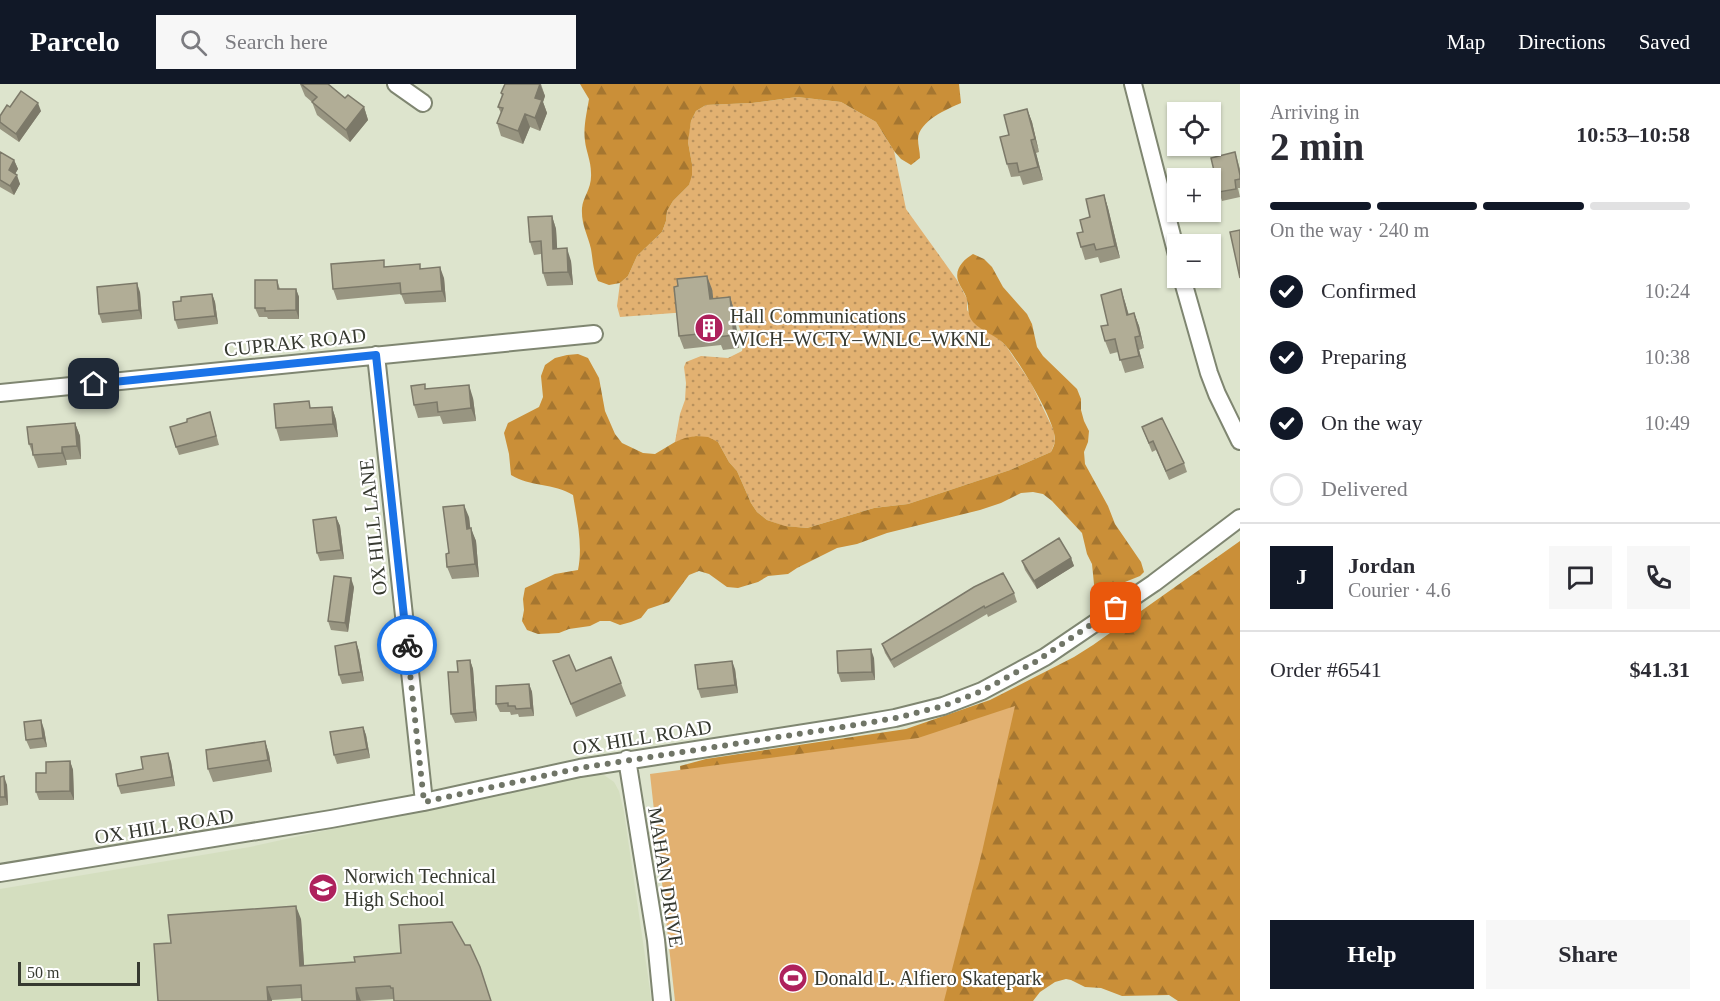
<!DOCTYPE html>
<meta charset="utf-8">
<style>
body{margin:0;font-family:Georgia,serif;background:#f7f7f7;color:#2b2b33;height:100vh;display:flex;flex-direction:column;font-size:22px;white-space:nowrap}
*{box-sizing:border-box;margin:0}
p{font-size:20px;color:#7c7c81}
.icon{flex:none;width:33px;height:33px;fill:none;stroke:currentColor;stroke-width:2;stroke-linecap:round;stroke-linejoin:round}
.map{position:relative;flex:1;overflow:hidden}
.sheet{display:flex;flex-direction:column;background:#fff;width:480px}
.sheet>*{flex:none}
.controls{position:absolute;left:1167px;top:18px;display:grid;gap:12px}
.controls a{display:grid;place-items:center;width:54px;height:54px;border-radius:0px;background:#fff;box-shadow:0 2px 4px #0004;font-size:30px}
.scale{position:absolute;left:18px;bottom:15px;width:122px;box-sizing:border-box;padding-left:6px;border:3px solid #363930;border-top:0;font-size:16px;line-height:21px;white-space:nowrap;color:#363930;-webkit-text-stroke:4px #fff;paint-order:stroke}
.pin{position:absolute;display:grid;place-items:center;width:51px;height:51px;color:#fff;margin:-26px;border-radius:12px;box-shadow:0 3px 9px #0006}
.courier{position:absolute;display:grid;place-items:center;width:60px;height:60px;margin:-30px;border:4px solid #1a73e8;border-radius:50%;background:#fff;color:#222;box-shadow:0 2px 8px #0007}
.overview em{font-style:normal;font-weight:700}
.overview div{display:flex;flex-direction:column-reverse}
.overview{display:flex;align-items:center;justify-content:space-between;height:102px;padding:0 30px}
h1{font-size:39px;font-weight:700;line-height:45px}
.bar{display:grid;grid-template-columns:repeat(4,1fr);gap:9px 6px;align-content:center;height:72px;padding:0 30px}
.bar i{height:8px;border-radius:4px;background:#e1e1e2}
.bar .selected{background:#111827}
.bar p{grid-column:span 4}
.line{display:flex;align-items:center;gap:15px;padding:0 30px;border-top:2px solid #e1e1e2}
.line div{flex:1}
.round{display:grid;place-items:center;flex:none;width:63px;height:63px;border-radius:0px;background:#f7f7f7}
ol{padding:0 30px;list-style:none}
li{display:flex;align-items:center;gap:18px;height:66px}
li p{margin-inline-start:auto}
li .icon{padding:6px;border-radius:50%;background:#111827;color:#fff;stroke-width:4}
li:last-child{color:#7c7c81}
li i{width:33px;height:33px;border:3px solid #e1e1e2;border-radius:50%}
.button{display:flex;gap:12px;margin-top:auto;padding:12px 30px}
.button a{flex:1;height:69px;border-radius:0px;background:#111827;color:#fff;font-size:24px;font-weight:700;line-height:69px;text-align:center}
.button a+a{background:#f7f7f7;color:#2b2b33}
header{display:flex;align-items:center;gap:36px;box-sizing:border-box;height:84px;padding:0 30px;background:#111827;color:#fff}
header strong{font-size:28px}
nav{display:flex;gap:33px;margin-inline-start:auto;font-size:21px}
.search{width:420px;height:54px;background:#f7f7f7;display:flex;align-items:center;gap:15px;box-sizing:border-box;padding:0 21px;border-radius:0px;color:#7c7c81;font-size:22px}
main{display:flex;flex:1;min-height:0}
.map>svg:first-child{display:block}
.built{fill:#d4debf}
.grass{fill:url(#grass-dots)}
.forest{fill:url(#forest-firs)}
.park{fill:#e2b171}
.lines{fill:none;stroke-linecap:round;stroke-linejoin:round}
.street-casing{stroke:#7f8671;stroke-width:20}
.street{stroke:#fff;stroke-width:16}
.wall{fill:#989581}
.shaded-wall{fill:#7c7969}
.building{fill:#b1ad96;stroke:#7c7969;stroke-width:1.5}
.done{stroke:#707567;stroke-width:6;stroke-dasharray:0 10.8}
.route{stroke:#1a73e8;stroke-width:8}
.labels{text-anchor:middle;stroke-width:4.5;stroke-linejoin:round;paint-order:stroke}
.poi-label{font-size:20px;fill:#363930;stroke:#fff;text-anchor:start}
.street-label{font-size:20px;fill:#363930;stroke:#fff}
</style>
<header>
<strong>Parcelo</strong>
<div class="search"><svg class="icon" aria-label="search" viewBox="0 0 24 24"><circle cx="10" cy="10" r="6"/><path d="M15 15l6 6"/></svg>Search here</div>
<nav><a>Map</a><a>Directions</a><a>Saved</a></nav>
</header>
<main>
<div class="map">
<svg width="1240" height="917" viewBox="0 0 1240 917">
<defs>
<pattern id="grass-dots" width="8" height="8" patternUnits="userSpaceOnUse" patternTransform="scale(1.5)"><rect width="8" height="8" fill="#e2b171"/><path d="M2 2h.1M6 6h.1" fill="none" stroke="#b8915d" stroke-width="1.8" stroke-linecap="round"/></pattern>
<pattern id="forest-firs" width="22" height="20" patternUnits="userSpaceOnUse" patternTransform="scale(1.5)"><rect width="22" height="20" fill="#ca8f38"/><path d="M5 1l3.5 6h-7zM16 11l3.5 6h-7z" fill="#a57630"/></pattern>
</defs>
<rect width="100%" height="100%" fill="#dde4cd"/>
<path class="built" d="M588 689 604 691 614 698 619 707 624 728 650 906 651 917H0V805L250 763Z"/>
<path class="grass" d="M797 13 841 18 876 38 894 67 906 125 957 196 967 215V226L979 243 998 254 1006 262 1031 299 1054 347 1055 358 1051 368 1010 386 908 420 874 424 807 444 784 442 767 436 757 428 751 419 737 387 729 378 718 358 696 352 675 358 680 330 685 316 686 299 684 283 686 278 701 272 728 274 742 267C746 253 737 235 728 225L620 233 617 222 620 199 628 192 637 172 662 148 666 137 667 127 673 117 689 101 692 80 688 58 689 48 691 37 696 27 706 21 752 19Z"/>
<path class="forest" d="M580 0H959L961 19C947 25 919 37 918 55 918 61 920 68 920 74L911 81 901 75 894 67 876 38 841 18 797 13 752 19 706 21 696 27 691 37 688 58 692 80V91L689 101 673 117 667 127 666 137 662 148 637 172 628 192 620 199 609 201 598 197C593 186 593 177 591 165 588 151 581 141 582 124 583 112 592 105 591 89 591 77 586 67 585 57 583 43 587 28 589 15Z
M973 170 984 175 992 183 1003 203 1027 230 1032 240 1037 263 1043 272 1077 305 1081 315V326L1084 337 1089 347 1088 358 1084 368 1085 380 1108 422 1115 440 1141 478 1144 488 1140 492 1125 498 1103 516 1098 515 1095 510 1092 480 1087 470 1082 449 1052 417 1043 410 1033 408 1021 409 1001 419 980 426 887 449 857 460 837 464 797 484 788 490 768 492 758 498 738 504 727 503 709 490 699 487 689 491 669 518 648 525 641 534 631 538 620 541 610 537H600L590 542 569 545 559 549 538 550 527 546 522 537 524 526 523 515 525 504 555 490 578 486C583 461 577 436 573 411 554 399 530 403 511 391L509 370 504 349 508 339 539 323 543 313 541 292 545 281 555 274 567 271 578 270 588 274 599 294 605 327 615 350 622 359 643 369 655 370 675 358 685 354 696 352 708 353 718 358 729 378 737 387 751 419 757 428 767 436 785 442 807 444 874 424 908 420 1010 386 1051 368C1053 364 1055 360 1055 356 1056 338 1019 277 1006 262 997 251 982 248 973 238 967 231 969 224 967 216 966 210 961 204 959 199 953 186 963 176 973 170Z
M1240 457V917H1178L1169 911 1122 912 1101 904 1085 903 1071 896 1066 895 1055 898 1040 908 1033 917H908L681 693 680 682 706 675 906 645 990 616 1074 573 1093 561Z"/>
<path class="park" d="M1015 622 982 768 944 917H675L650 690 918 654Z"/>
<g class="lines">
<g class="street-casing">
<path id="street" d="M396 0 423 19
M1133 0 1178 175
M1182 194 1209 289 1217 310 1240 357
M376 271 424 718
M0 309 594 250
M627 675 656 856 662 917
M0 789 331 735 424 718 580 684 843 643 895 634 943 622 982 607 1045 573 1154 499 1240 434"/>
</g>
<use href="#street" class="street"/>
</g>
<path class="wall" d="M300 0 345 14 364 23 368 36 350 58 317 31 312 18 305 12Z
M505 0H541L545 12 543 18 547 29 540 47 530 43 523 60 501 52 497 39 501 29 498 23 502 12 501 9Z
M10 23 41 27 19 58 0 45V38Z
M1027 25 1032 38 1039 68 1036 69 1043 96 1023 101 1020 92 1011 93 1007 80 1009 51Z
M0 68 14 76 18 85 15 90 20 100 14 111 0 103Z
M1235 68 1240 85V104H1238L1240 113 1222 117 1219 108Z
M1104 111 1108 124 1120 174 1100 179 1098 173 1085 176 1081 163 1083 148 1090 133Z
M552 132 556 145 557 165 571 177 573 201 547 202 543 189 541 170 534 171 530 158Z
M386 183 421 185 444 194 446 218 405 220 401 210 337 216 333 205Z
M277 196 280 205H296L299 213V235H268L267 233H259L255 224Z
M712 205 713 215 730 213 734 226 739 264 723 266 721 261 684 265 679 252Z
M140 208 142 235 102 239 99 230Z
M212 210 215 218 218 240 178 245 175 236 181 217Z
M1125 218 1129 231 1134 229 1139 242 1144 264 1139 266 1144 284 1125 289 1118 268 1110 270 1105 257 1108 241Z
M427 305 473 314 476 337 443 340 440 332 418 334 414 321Z
M332 323 336 336 338 353 280 357 276 344 312 324Z
M210 328 219 361 179 371 176 363 187 338Z
M75 339 80 352 81 375 66 376 67 381 38 384 29 360Z
M1142 343 1184 379 1187 388 1169 396 1156 366 1152 368Z
M336 433 340 442 344 475 320 477 317 469Z
M469 433 470 444 476 457 479 493 452 495 447 483 449 469Z
M1071 474 1074 482 1037 505 1025 486 1022 477Z
M354 503 348 548 331 546 328 537Z
M1014 509 1017 518 988 533 987 530 894 584 885 569 882 560Z
M356 558 359 567 364 597 342 600 339 591Z
M874 574 875 596 841 598 838 589Z
M470 576 473 585 477 637 455 639 451 630 458 588Z
M553 577 576 587 621 599 626 612 576 633Z
M735 585 738 609 701 614 698 605Z
M529 600 532 608 534 632 519 633 518 630 511 631 510 628H500L496 620Z
M363 643 366 651 370 674 337 680 334 671Z
M44 645 47 663 30 665 26 656Z
M265 657 269 670 272 688 213 698 208 685Z
M168 669 171 678 175 702 121 710 118 702Z
M70 677 73 686 74 716H39L36 708 46 689Z
M0 693 7 701 8 721 0 722Z
M301 835 304 882 485 896 394 915 362 917H302V914L272 916V917H158L171 859Z"/>
<path class="shaded-wall" d="M540 0 545 12 543 18 547 29 540 47 535 34V14Z
M38 19 41 27 19 58 16 50Z
M364 23 368 36 350 58 346 46Z
M1027 25 1032 38 1039 68 1035 55Z
M525 30 530 43 523 60 518 47Z
M1031 56 1036 69 1043 96 1038 83Z
M14 76 18 85 12 95 9 86Z
M17 91 20 100 14 111 10 102Z
M1104 111 1108 124 1120 174 1115 162Z
M552 132 556 145 558 178 553 165Z
M567 164 571 177 573 201 568 188Z
M440 183 444 194 446 218 442 207Z
M707 192 712 205 715 228 710 215Z
M137 199 140 208 142 235 139 226Z
M296 205 299 213V235L296 226Z
M1121 205 1125 218 1132 244 1127 231Z
M212 210 215 218 218 240 215 232Z
M730 213 734 226 739 264 734 251Z
M1134 229 1139 242 1144 264 1140 252Z
M1135 253 1139 266 1144 284 1139 272Z
M469 301 473 314 476 337 471 324Z
M332 323 336 336 338 353 333 340Z
M75 339 80 352 81 375 77 362Z
M62 363 66 376 67 381 62 369Z
M464 421 469 433 472 458 467 445Z
M336 433 340 442 344 475 341 466Z
M471 444 476 457 479 493 475 480Z
M1071 474 1074 482 1037 505 1034 497Z
M351 494 354 503 348 548 345 539Z
M356 558 359 567 364 597 361 588Z
M871 565 874 574 875 596 872 588Z
M470 576 473 585 477 637 474 628Z
M732 577 735 585 738 609 735 601Z
M529 600 532 608 534 632 531 624Z
M41 636 44 645 47 663 43 654Z
M363 643 366 651 370 674 367 665Z
M265 657 269 670 272 688 268 676Z
M168 669 171 678 175 702 172 693Z
M70 677 73 686 74 716 70 707Z
M4 692 7 701 8 721 5 713Z
M296 822 301 835 305 895 300 882Z
M267 903 272 916V917H268Z
M356 904 361 917H357Z"/>
<path class="building" d="M301 0H328L345 14 348 11 364 23 346 46 312 18 317 13Z
M505 0H540L535 14 542 16 535 34 525 30 518 47 497 39 503 24 498 23 503 10 501 9Z
M21 7 38 19 16 50 0 38V32L7 21 10 23Z
M1027 25 1035 55 1031 56 1038 83 1019 88 1017 79 1007 80 1000 53 1009 51 1004 31Z
M0 68 14 76 9 86 17 91 10 102 0 96Z
M1235 68 1240 91V95L1235 96 1236 105 1219 108 1211 74Z
M1104 111 1115 162 1096 166 1094 160 1081 163 1077 149 1083 148 1080 136 1090 133 1086 115Z
M552 132 553 165 567 164 568 188 543 189 541 157 530 158 528 133Z
M1240 146V194L1230 148Z
M384 176V183L420 180V185L440 183 442 207 401 210 400 199 333 205 331 180Z
M707 192 710 215 730 213 734 251 718 253V248L679 252 674 203 678 202 677 195Z
M255 196H277L278 205H296V226L265 227V224H255Z
M137 199 139 226 99 230 97 203Z
M1121 205 1127 231 1134 229 1140 252 1135 253 1139 272 1120 276 1115 255 1105 257 1101 242 1108 241 1101 211Z
M212 210 215 232 175 236 173 218 181 217V213Z
M425 300V305L469 301 471 324 438 328 437 318 414 321 411 302Z
M309 317 310 324 332 323 333 340 276 344 274 320Z
M210 328 216 352 176 363 170 343 187 338V335Z
M1162 334 1184 379 1166 387 1153 357 1149 359 1142 343Z
M75 339 77 362 62 363V369L33 371 32 360H29L27 343Z
M464 421 467 445 471 444 475 480 447 483 446 470 449 469 443 423Z
M336 433 341 466 317 469 313 436Z
M1059 454 1071 474 1034 497 1022 477Z
M1003 489 1014 509 985 524 984 522 891 576 882 560 974 503Z
M334 492 351 494 345 539 328 537Z
M356 558 361 588 339 591 335 562Z
M871 565 872 588 838 589 837 567Z
M569 571 576 587 611 573 621 599 571 620 553 577Z
M470 576 474 628 451 630 448 588H458L457 577Z
M732 577 735 601 698 605 695 581Z
M529 600 531 624 516 625 515 622H508V619L496 620V602Z
M41 636 43 654 26 656 24 638Z
M363 643 367 665 334 671 330 648Z
M265 657 268 676 208 685 206 666Z
M168 669 172 693 118 702 116 690 143 685 141 673Z
M70 677V707L36 708V689H46V678Z
M4 692 5 713H0V693Z
M296 822 300 882 355 878 354 873 401 869 399 841 452 838 465 861H470L480 883 491 917H394L393 904H391L390 902 356 904 357 917H302L301 901 267 903 268 917H158L154 860 171 859 168 831Z"/>
<g class="lines">
<path class="done" d="M407 561 424 718 580 684 843 643 896 634 943 622 982 607 1035 578 1116 524"/>
<path class="route" d="M94 300 376 271 407 561"/>
</g>
<defs>
<g id="building-disc" transform="scale(1.5)"><circle r="9.5" fill="#ae215c" stroke="#fff"/><path d="M-4-6H4V6H1V3H-1V6H-4ZM-2.5-4.3h1.7v1.8h-1.7ZM.8-4.3h1.7v1.8H.8ZM-2.5-1h1.7V.8h-1.7ZM.8-1h1.7V.8H.8Z" fill="#fff"/></g>
<g id="school-disc" transform="scale(1.5)"><circle r="9.5" fill="#ae215c" stroke="#fff"/><path d="M0-5L7-2L0 1L-7-2ZM-4 1L0 2.5L4 1V4Q0 6-4 4Z" fill="#fff"/></g>
<g id="stadium-disc" transform="scale(1.5)"><circle r="9.5" fill="#ae215c" stroke="#fff"/><path d="M0-5a6.5 5 0 1 0 0 10a6.5 5 0 1 0 0-10ZM-3.5-1.8h7v3.6h-7Z" fill="#fff"/></g>
</defs>
<g fill-rule="evenodd">
<use href="#building-disc" x="709" y="244"/>
<use href="#school-disc" x="323" y="804"/>
<use href="#stadium-disc" x="793" y="894"/>
</g>
<g class="labels">
<g class="poi-label">
<text x="730" y="239">Hall Communications<tspan x="730" dy="23">WICH–WCTY–WNLC–WKNL</tspan></text>
<text x="344" y="799">Norwich Technical<tspan x="344" dy="23">High School</tspan></text>
<text x="814" y="901">Donald L. Alfiero Skatepark</text>
</g>
<g class="street-label">
<text transform="translate(295 258) rotate(-6)" y="7">CUPRAK ROAD</text>
<text transform="translate(373 443) rotate(-96)" y="7">OX HILL LANE</text>
<text transform="translate(642 653) rotate(-9)" y="7">OX HILL ROAD</text>
<text transform="translate(164 742) rotate(-9)" y="7">OX HILL ROAD</text>
<text transform="translate(666 793) rotate(81)" y="7">MAHAN DRIVE</text>
</g>
</g>
</svg>
<div class="controls">
<a><svg class="icon" aria-label="locate" viewBox="0 0 24 24"><circle cx="12" cy="12" r="6"/><path d="M12 2v4M12 18v4M2 12h4M18 12h4"/></svg></a>
<a>+</a>
<a>−</a>
</div>
<div class="scale">50 m</div>
<div class="pin" style="left:1116px;top:524px;background:#ea580c"><svg class="icon" aria-label="bag" viewBox="0 0 24 24"><path d="M5 8h14l-1 12H6zM9 8a3 3 0 0 1 6 0"/></svg></div>
<div class="pin" style="left:94px;top:300px;background:#1f2937"><svg class="icon" aria-label="home" viewBox="0 0 24 24"><path d="M3 11l9-7 9 7M6 9v11h12V9"/></svg></div>
<div class="courier" style="left:407px;top:561px"><svg class="icon" aria-label="bike" viewBox="0 0 24 24"><circle cx="6" cy="16" r="4"/><circle cx="18" cy="16" r="4"/><path d="M6 16l4-8h5l3 8M10 8l3 8H6M13 5h3"/></svg></div>
</div>
<section class="sheet">
<div class="overview"><div><h1>2 min</h1><p>Arriving in</p></div><em>10:53–10:58</em></div>
<div class="bar"><i class="selected"></i><i class="selected"></i><i class="selected"></i><i></i><p>On the way · 240 m</p></div>
<ol>
<li><svg class="icon" aria-label="check" viewBox="0 0 24 24"><path d="M5 12l5 5 9-10"/></svg>Confirmed<p>10:24</p></li>
<li><svg class="icon" aria-label="check" viewBox="0 0 24 24"><path d="M5 12l5 5 9-10"/></svg>Preparing<p>10:38</p></li>
<li><svg class="icon" aria-label="check" viewBox="0 0 24 24"><path d="M5 12l5 5 9-10"/></svg>On the way<p>10:49</p></li>
<li><i></i>Delivered</li>
</ol>
<div class="line" style="height:108px"><b class="round" style="background:#111827;color:#fff">J</b><div><b>Jordan</b><p>Courier · 4.6</p></div><a class="round"><svg class="icon" aria-label="chat" viewBox="0 0 24 24"><path d="M4 5h16v11H9l-5 4z"/></svg></a><a class="round"><svg class="icon" aria-label="phone" viewBox="0 0 24 24"><path d="M5 4h4l2 5-3 2q2 4 5 5l2-3 5 2v4C11 20 4 13 5 4z"/></svg></a></div>
<div class="line" style="height:78px"><div>Order #6541</div><b>$41.31</b></div>
<div class="button"><a>Help</a><a>Share</a></div>
</section>
</main>
